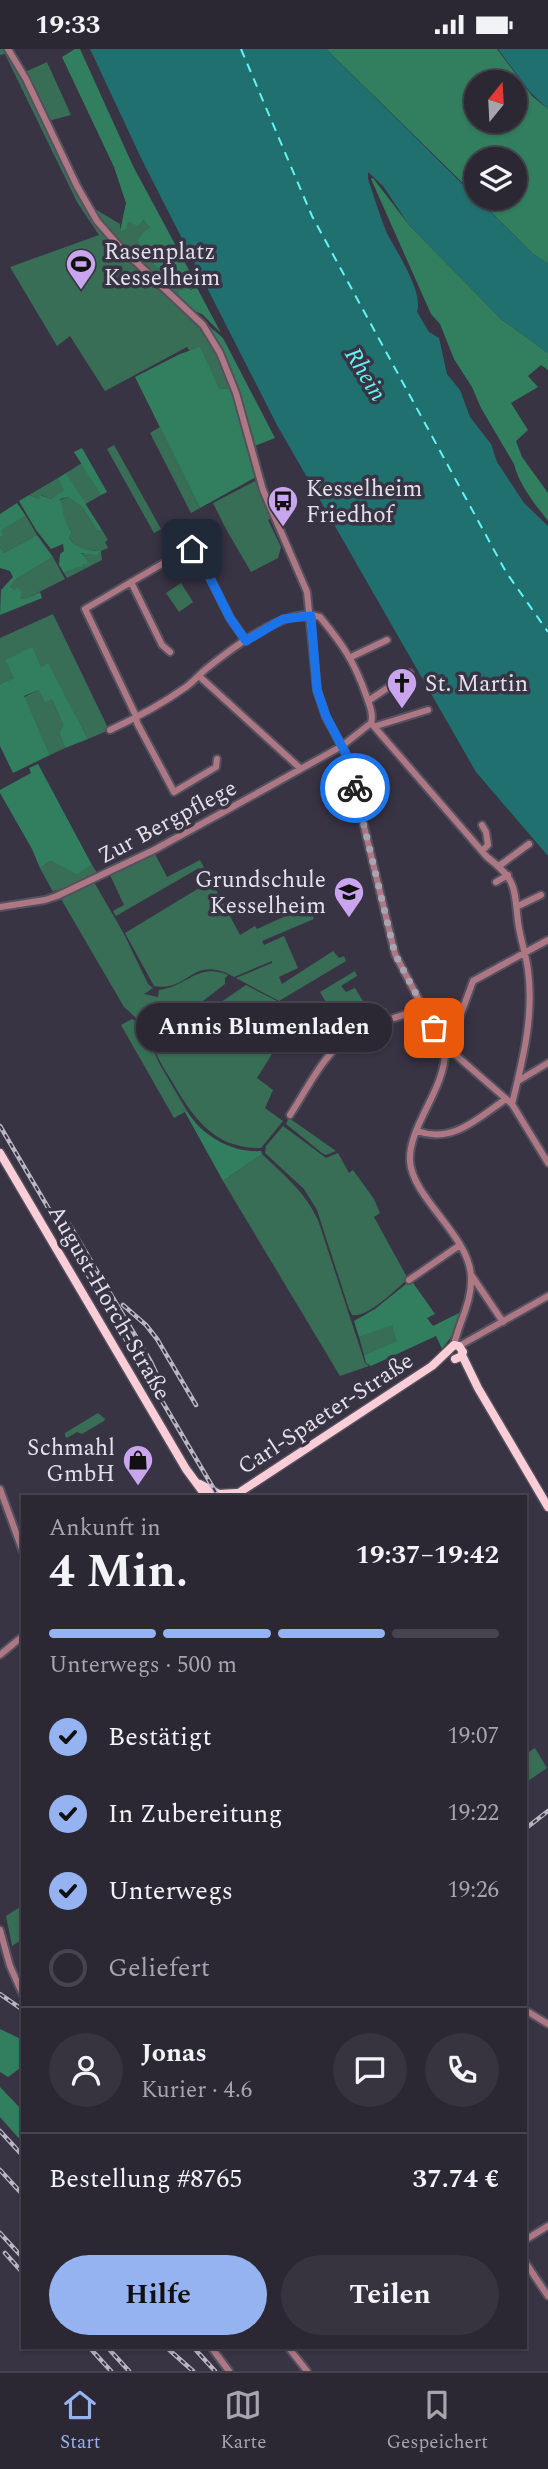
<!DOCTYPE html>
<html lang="de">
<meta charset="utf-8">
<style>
body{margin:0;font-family:Spectral,serif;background:#37333f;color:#f1f3f6;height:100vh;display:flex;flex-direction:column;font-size:26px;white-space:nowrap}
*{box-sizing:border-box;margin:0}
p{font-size:23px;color:#a6a5ac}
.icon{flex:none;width:38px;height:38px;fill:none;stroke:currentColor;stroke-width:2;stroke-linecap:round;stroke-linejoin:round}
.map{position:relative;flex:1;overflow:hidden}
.drawer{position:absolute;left:21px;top:1446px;width:506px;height:854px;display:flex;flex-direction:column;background:#2b2733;border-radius:0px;box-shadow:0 2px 5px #0004,0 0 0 2px #47444e}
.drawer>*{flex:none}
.needle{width:46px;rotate:18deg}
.tools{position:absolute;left:464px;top:21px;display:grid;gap:14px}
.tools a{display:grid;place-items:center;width:63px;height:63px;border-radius:50%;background:#2b2733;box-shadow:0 2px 5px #0004,0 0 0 2px #47444e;font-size:35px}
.pin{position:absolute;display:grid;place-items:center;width:60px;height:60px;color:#fff;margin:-30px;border-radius:14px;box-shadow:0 4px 10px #0006}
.courier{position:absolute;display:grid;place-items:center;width:70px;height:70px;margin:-35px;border:5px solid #1a73e8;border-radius:50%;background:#fff;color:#222;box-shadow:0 2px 9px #0007}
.bubble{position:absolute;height:49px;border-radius:24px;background:#2b2733;box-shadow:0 2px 5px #0004,0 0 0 2px #47444e;font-size:23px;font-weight:700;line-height:49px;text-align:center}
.headline em{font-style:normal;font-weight:700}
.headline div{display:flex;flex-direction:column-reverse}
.headline{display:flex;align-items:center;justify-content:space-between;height:119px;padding:0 28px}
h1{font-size:46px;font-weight:700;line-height:52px}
.bar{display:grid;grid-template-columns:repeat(4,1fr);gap:10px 7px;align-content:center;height:84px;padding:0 28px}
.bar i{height:9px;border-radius:5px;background:#47444e}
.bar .selected{background:#95b2f1}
.bar p{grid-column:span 4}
.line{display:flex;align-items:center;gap:18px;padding:0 28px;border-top:2px solid #47444e}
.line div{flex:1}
.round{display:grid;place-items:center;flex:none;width:74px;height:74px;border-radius:37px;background:#37333f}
ol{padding:0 28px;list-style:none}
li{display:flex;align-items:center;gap:21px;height:77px}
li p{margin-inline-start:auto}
li .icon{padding:7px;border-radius:50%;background:#95b2f1;color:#111;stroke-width:4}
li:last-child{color:#a6a5ac}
li i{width:38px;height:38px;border:4px solid #47444e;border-radius:50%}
.action{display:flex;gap:14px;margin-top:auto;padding:14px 28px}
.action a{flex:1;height:80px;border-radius:42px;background:#95b2f1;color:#111;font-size:28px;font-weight:700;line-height:80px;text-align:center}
.action a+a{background:#37333f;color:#f1f3f6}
.status{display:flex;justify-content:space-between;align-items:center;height:49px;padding:0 35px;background:#2b2733;direction:ltr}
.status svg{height:19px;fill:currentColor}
.tab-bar{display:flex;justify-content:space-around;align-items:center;height:98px;border-top:2px solid #47444e;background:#2b2733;font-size:19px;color:#a6a5ac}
.tab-bar a{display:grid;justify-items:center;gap:4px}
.tab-bar .selected{color:#95b2f1}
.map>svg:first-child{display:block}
.green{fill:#386e56}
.forest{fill:#317f5f;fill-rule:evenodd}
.water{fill:#217070}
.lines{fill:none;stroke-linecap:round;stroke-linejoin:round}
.ferry{stroke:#64f3f3;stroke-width:2;stroke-dasharray:9 7;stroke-linecap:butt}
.minor-casing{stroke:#54505f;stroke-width:10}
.major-casing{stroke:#54505f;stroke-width:11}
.minor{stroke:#ad7884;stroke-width:6}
.major{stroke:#facdd7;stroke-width:8}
.rail-casing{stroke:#bab6c2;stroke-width:4.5}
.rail{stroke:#393444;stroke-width:2;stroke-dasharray:5;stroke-linecap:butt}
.done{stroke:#a8a4b1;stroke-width:7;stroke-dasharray:0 12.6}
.route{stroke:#1a73e8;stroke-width:9}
.labels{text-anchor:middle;stroke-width:7;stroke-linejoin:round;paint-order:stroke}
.poi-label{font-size:23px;fill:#e4e1ec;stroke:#393444;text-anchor:start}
.street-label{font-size:23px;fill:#e4e1ec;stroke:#393444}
.water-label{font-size:24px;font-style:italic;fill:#64f3f3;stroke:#393444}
</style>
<div class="status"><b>19:33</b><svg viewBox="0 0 49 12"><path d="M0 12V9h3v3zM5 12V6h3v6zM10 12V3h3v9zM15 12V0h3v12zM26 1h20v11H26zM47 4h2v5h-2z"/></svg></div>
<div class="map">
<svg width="548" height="2322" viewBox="0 0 548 2322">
<rect width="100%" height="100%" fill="#393444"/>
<path class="green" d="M0 0H6L20 22 91 168 105 185 202 279 223 315 231 339 220 340 200 299 190 302 187 298 105 342 70 287 57 297 10 218 99 186 77 153 5 5 0 6Z
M47 13 71 66 48 72 25 23Z
M95 160 120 175V181L128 173 134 175 143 171 150 179 154 208 167 231 180 235 179 230 190 223 196 237 177 248 113 188 93 162Z
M160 378 200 459 191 464 150 384Z
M114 396 161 480 154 484 107 400Z
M82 414 101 446 84 456 66 424Z
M58 429 65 441 51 450 41 446 39 450 29 446Z
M255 432 271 469 268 471 281 498 278 509 251 523 226 480 213 454Z
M68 448 82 458 98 483 102 481 108 491 105 493 108 499 101 502 102 511 67 529 64 524 83 515 86 516 80 505 100 502 79 500 69 489 72 483 62 468 60 451Z
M26 467 37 486 4 504 0 498V489L3 487 0 481Z
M53 508 65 530 25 550 19 549 10 538 15 531Z
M181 534 193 553 179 563 166 544Z
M53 565 109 681 88 690 48 615 0 635V589Z
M39 641 52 650 63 676 59 684 65 699 50 706 24 648Z
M154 803 167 828 200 811 240 886 255 877 257 880 308 857 314 870 262 892 264 896 284 887 298 919 279 928 282 935 333 902 339 909 344 907 346 912 279 952 236 929 272 914V912L234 928C192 904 189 944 154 937L125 884 209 833 199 819 116 867 113 862 124 856 110 826Z
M51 812 77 824 92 816 98 825 58 844 56 841 53 843 40 819Z
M94 833 124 885 148 935 153 939 144 945 158 948 159 941C188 937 198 913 228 926L225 929V935L152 991 145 977 124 958 61 850V848Z
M355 922 357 927 341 937 346 943 355 939 366 957 333 978 320 973 325 970 320 967 315 970 308 967 327 955 320 943Z
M246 936 306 967 295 984 287 981 257 1029 273 1041 265 1059 283 1072 261 1099C216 1100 195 1071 174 1036 168 1025 160 1015 156 1003L177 989 208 962Z
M132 970 142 976 159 1014 187 1062 174 1069 121 976Z
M289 1069 336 1102 326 1106 322 1104 286 1075Z
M283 1077 326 1109 338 1104 349 1124 353 1121 374 1150 380 1164 374 1168 408 1230C395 1241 368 1269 352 1266L349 1260 317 1161 304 1140 265 1104 266 1097Z
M262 1105C284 1126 305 1143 318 1171L365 1314 369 1317 340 1327 223 1132Z
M392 1275 398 1292 364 1306 359 1288Z
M98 1364 105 1370 104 1372 82 1385 77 1383 67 1389 65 1387V1384Z
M535 1699 547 1719 525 1734V1705Z
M23 1856V1890L12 1897 6 1867Z"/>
<path class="forest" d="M75 0H80L133 117 190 223 179 230 181 235H175L160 226V220L154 216V208L146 206 138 191 144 183 150 179 143 171 138 177 128 173 126 180 120 182 126 154 114 118 62 8Z
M326 0H497L532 47 548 60V215L532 204 477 149H514V110H476V147ZM476 33H514V72H476Z
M373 129 409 176 501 270 548 304V321L541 316 528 327 538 338 511 354 528 381 516 392 522 408 548 444V472C535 455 519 436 514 415L481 359 472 338 454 310 440 275 431 265 371 130Z
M196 237 221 284 202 265 189 260 177 248 180 242 188 239 191 241Z
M209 277 223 289 275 389 252 398 221 302 209 281Z
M200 298 220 340 231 339 256 428 200 459 135 328 180 305Z
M82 399 107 443 101 446 74 403Z
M66 424 102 481 98 483 82 458 68 448 60 450C65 466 61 468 72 483L69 489C78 501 86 501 101 502L97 506 81 504 88 513 86 516 83 515 82 518H78L64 524 59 516 60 505 64 502 63 495 51 500 36 481 19 452 29 446 39 450 40 446 51 450 64 441 58 429Z
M17 454 26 467 1 481 3 487 0 489V465Z
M37 486 53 508 15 531 10 538 14 541 18 539 22 543 20 549 25 550 40 543 42 549 0 566 1 541 13 528 10 522 0 519V498L4 504Z
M32 598 41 618 48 614 88 690 65 699 59 684 63 676 52 650 45 653 39 641 24 647 50 706 13 724 0 697V635L14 629 6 611Z
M38 715 92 816 77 825 51 812 40 819 32 800 0 744V741L31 724 29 719Z
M187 1062C202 1087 232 1104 261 1102L262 1105 223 1132 185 1063Z
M411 1231 435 1265 427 1269 433 1277 465 1261 454 1284 442 1300 436 1287 371 1317 366 1314 364 1306 397 1292 392 1276 359 1288 354 1272 375 1260Z
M0 1980 23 1991V2006L19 2010 23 2017 8 2028 0 2023Z
M0 2038 23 2062V2094L0 2068Z"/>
<path class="water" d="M90 0H326L532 204 548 215V304L501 270 409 176 383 137 368 123V130C374 147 379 165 386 182 395 201 424 242 417 263L429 283 439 289 447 325 460 341 470 368 491 395 497 413 524 454 548 477V807L476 723 277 376 143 113Z
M498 0H548V60L530 43Z"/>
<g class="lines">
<path class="ferry" d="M241 0 312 167 506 523 548 583"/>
<g class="minor-casing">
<path id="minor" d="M8 0 26 30 77 137 97 172 119 197 203 276 220 304 236 344 263 441 307 543 317 641 326 668 347 707 395 905 445 1001 451 1002 512 1055 548 1114
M131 533 162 596 170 603
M351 608 387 591
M199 627 301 720
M368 652 410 624
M371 674 487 808C517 831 514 838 518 873 520 889 526 905 528 921 534 967 523 1010 512 1055
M376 677 428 661
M110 681C136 669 162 655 186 638 193 633 199 626 206 620 231 600 287 556 320 568 343 596 354 612 366 646 369 655 374 665 371 674
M217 710 216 718 174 743 137 674 136 667 85 560 186 501 192 500 198 505 230 569 246 592
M482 776 486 783 488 796 482 802
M499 817 529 795
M496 833 508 826
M518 857 541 846
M0 858 45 851 57 847 154 801 227 761 342 697 371 674
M445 1001C446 1040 408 1077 410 1112 412 1149 471 1188 471 1229 472 1253 459 1273 454 1296
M445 1001 450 995 473 932 548 891
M518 1032 548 1014
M290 1066C306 1042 322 1008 345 991 365 976 399 968 422 960
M417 1082C453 1095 478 1069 506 1050
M472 1227 503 1273
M409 1231 460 1196
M459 1297 548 1247
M0 1440 23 1503
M0 1606 23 1587
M0 1881 10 1917 23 1946
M525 1961 548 1975
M525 2191 548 2177
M525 2213 548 2247
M211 2298 229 2322
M288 2298 307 2322"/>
</g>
<g class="major-casing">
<path id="major" d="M0 1104 186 1420 206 1447
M462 1306 478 1339 548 1458
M200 1435 219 1445 236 1444
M234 1447 432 1317 454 1296 459 1297 463 1303 460 1308 455 1310"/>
</g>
<use href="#minor" class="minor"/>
<use href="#major" class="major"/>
<g class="rail-casing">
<path id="rail" d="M0 1077 218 1447
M69 1175 151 1313 160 1332
M123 1256 146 1276 157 1290 196 1356
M525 1780 548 1762
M0 1945 23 1961
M0 2082 23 2107
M0 2121 23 2146
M0 2184 23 2209
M5 2204 23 2224
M89 2298 111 2322
M107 2298 129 2322
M166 2298 193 2322
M193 2298 215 2322"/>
</g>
<use href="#rail" class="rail"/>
</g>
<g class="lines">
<path class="done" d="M355 739 395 905 434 979"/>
<path class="route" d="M192 500 198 505 230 569 246 592 283 570 311 567 317 641 326 667 347 707 355 739"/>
</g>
<defs>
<g id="stadium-pin" transform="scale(1.575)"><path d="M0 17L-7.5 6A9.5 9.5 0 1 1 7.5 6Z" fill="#c9a5ee" stroke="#393444"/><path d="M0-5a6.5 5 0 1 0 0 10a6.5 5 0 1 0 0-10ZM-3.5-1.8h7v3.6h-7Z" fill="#111"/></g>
<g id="bus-pin" transform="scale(1.575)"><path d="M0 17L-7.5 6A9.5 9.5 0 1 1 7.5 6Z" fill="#c9a5ee" stroke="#393444"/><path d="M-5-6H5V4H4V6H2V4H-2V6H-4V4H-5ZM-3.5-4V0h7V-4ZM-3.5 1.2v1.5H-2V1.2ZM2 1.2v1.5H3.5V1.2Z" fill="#111"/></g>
<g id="church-pin" transform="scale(1.575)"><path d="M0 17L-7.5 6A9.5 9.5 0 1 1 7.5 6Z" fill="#c9a5ee" stroke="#393444"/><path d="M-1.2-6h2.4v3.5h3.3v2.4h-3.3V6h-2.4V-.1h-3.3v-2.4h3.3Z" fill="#111"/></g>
<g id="school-pin" transform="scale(1.575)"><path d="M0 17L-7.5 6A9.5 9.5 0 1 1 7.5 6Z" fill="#c9a5ee" stroke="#393444"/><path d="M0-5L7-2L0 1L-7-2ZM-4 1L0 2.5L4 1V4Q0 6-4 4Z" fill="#111"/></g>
<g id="shop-pin" transform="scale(1.575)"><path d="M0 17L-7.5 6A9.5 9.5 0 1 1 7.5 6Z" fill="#c9a5ee" stroke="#393444"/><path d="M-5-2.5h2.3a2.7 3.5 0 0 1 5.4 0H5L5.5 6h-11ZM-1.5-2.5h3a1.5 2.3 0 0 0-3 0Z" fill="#111"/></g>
</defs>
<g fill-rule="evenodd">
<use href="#stadium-pin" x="81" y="215"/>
<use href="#bus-pin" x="283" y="452"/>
<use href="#church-pin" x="402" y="634"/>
<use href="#school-pin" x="349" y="843"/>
<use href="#shop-pin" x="138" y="1411"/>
</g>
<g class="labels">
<g class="poi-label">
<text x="104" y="210">Rasenplatz<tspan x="104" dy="26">Kesselheim</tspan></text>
<text x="306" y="447">Kesselheim<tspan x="306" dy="26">Friedhof</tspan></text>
<text x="425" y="642">St. Martin</text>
<text x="326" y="838" text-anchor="end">Grundschule<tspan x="326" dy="26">Kesselheim</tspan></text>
<text x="115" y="1406" text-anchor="end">Schmahl<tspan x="115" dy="26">GmbH</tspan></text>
</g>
<g class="street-label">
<text transform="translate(167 772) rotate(-28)" y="8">Zur Bergpflege</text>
<text transform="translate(110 1253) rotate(60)" y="8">August-Horch-Straße</text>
<text transform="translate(325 1364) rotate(-33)" y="8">Carl-Spaeter-Straße</text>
</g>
<g class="water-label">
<text transform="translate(366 325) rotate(59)" y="8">Rhein</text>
</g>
</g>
</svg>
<div class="tools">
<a><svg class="needle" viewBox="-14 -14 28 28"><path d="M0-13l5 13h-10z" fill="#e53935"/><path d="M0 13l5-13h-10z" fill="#a6a5ac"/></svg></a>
<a><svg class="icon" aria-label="layers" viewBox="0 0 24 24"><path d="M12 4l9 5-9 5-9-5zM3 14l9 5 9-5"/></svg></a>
</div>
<div class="pin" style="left:434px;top:979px;background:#ea580c"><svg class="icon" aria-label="bag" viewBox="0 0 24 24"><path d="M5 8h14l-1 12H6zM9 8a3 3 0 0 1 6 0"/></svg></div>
<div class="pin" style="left:192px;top:500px;background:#1f2937"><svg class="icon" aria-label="home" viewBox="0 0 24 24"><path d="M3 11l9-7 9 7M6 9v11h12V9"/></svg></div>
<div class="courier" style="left:355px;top:739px"><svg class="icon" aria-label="bike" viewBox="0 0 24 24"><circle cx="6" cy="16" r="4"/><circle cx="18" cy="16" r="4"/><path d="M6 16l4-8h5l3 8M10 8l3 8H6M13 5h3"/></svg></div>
<div class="bubble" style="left:136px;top:954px;width:256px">Annis Blumenladen</div>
<section class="drawer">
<div class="headline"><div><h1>4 Min.</h1><p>Ankunft in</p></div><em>19:37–19:42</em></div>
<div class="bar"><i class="selected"></i><i class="selected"></i><i class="selected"></i><i></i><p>Unterwegs · 500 m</p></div>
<ol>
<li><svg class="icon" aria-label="check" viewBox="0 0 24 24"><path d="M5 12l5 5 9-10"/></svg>Bestätigt<p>19:07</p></li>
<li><svg class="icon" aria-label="check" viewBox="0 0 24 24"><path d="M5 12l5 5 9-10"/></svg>In Zubereitung<p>19:22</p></li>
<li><svg class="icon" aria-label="check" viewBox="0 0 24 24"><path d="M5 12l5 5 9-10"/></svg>Unterwegs<p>19:26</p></li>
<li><i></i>Geliefert</li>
</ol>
<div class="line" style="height:126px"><a class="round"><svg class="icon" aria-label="person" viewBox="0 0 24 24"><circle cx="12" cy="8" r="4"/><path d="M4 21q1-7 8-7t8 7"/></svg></a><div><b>Jonas</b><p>Kurier · 4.6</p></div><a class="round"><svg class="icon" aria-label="chat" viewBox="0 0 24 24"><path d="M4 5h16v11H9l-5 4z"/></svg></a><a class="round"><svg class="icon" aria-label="phone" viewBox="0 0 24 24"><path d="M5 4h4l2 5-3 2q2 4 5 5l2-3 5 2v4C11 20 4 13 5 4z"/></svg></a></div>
<div class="line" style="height:91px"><div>Bestellung #8765</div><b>37.74 €</b></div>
<div class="action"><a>Hilfe</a><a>Teilen</a></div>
</section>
</div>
<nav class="tab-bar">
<a class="selected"><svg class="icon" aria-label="home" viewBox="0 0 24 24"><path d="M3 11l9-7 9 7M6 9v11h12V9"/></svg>Start</a>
<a><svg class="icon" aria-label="map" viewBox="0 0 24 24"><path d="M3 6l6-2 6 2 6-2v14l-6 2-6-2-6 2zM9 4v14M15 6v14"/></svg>Karte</a>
<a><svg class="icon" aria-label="saved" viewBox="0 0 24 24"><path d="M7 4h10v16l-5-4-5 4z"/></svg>Gespeichert</a>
</nav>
